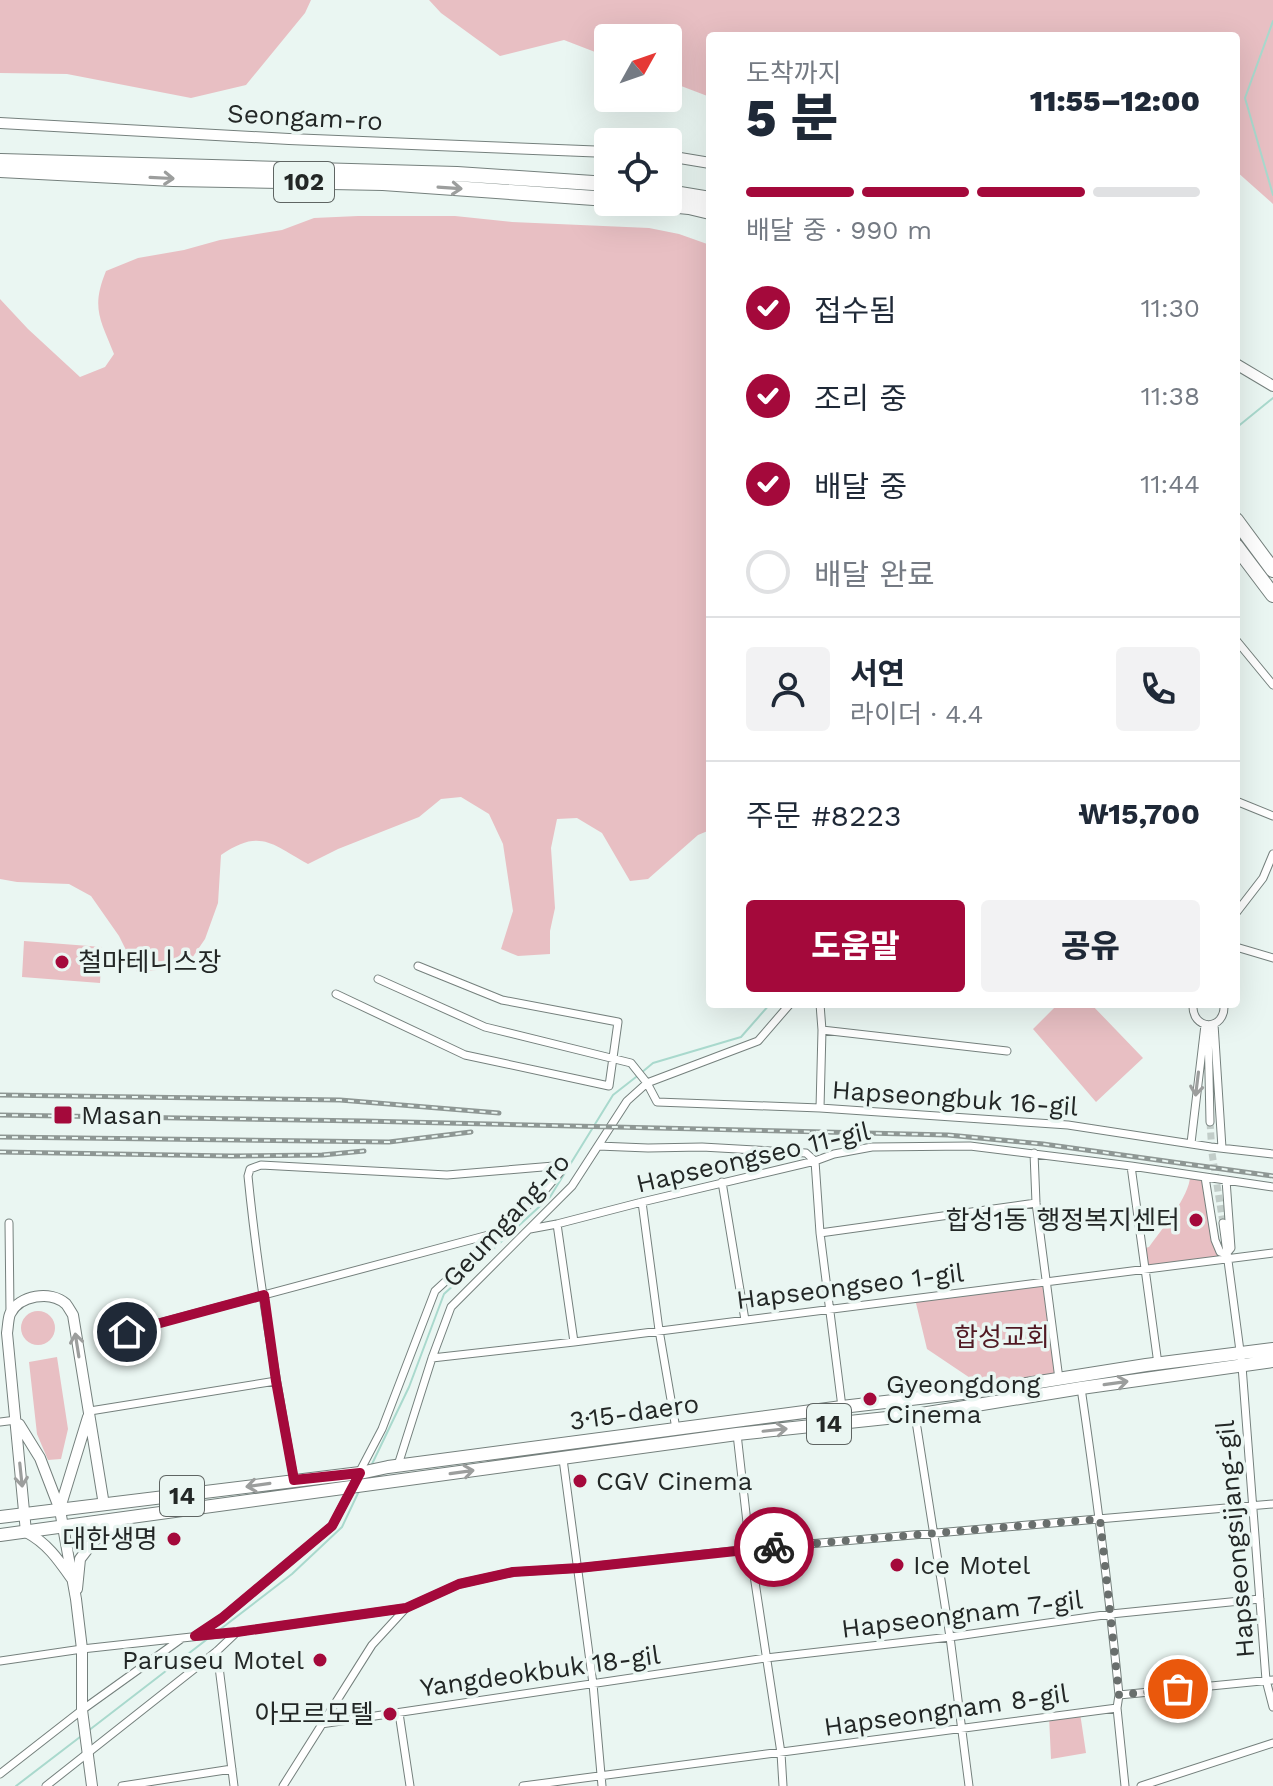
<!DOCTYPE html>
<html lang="ko">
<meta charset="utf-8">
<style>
body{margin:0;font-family:"Work Sans","Noto Sans KR",sans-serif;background:#f2f2f3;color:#1f2937;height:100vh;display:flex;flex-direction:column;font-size:30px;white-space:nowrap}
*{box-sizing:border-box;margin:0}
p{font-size:26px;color:#747a83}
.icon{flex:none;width:44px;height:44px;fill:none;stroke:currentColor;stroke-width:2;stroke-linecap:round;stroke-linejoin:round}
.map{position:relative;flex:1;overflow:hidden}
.drawer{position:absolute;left:706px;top:32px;width:534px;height:976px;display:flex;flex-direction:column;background:#fff;border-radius:8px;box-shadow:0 8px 32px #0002}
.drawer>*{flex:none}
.needle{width:52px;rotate:50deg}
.fabs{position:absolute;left:594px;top:24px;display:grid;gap:16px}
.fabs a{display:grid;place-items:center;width:88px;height:88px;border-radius:8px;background:#fff;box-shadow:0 8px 32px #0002;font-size:40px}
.pin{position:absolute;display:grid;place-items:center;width:68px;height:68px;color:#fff;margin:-34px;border:4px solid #fff;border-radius:50%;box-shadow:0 2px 8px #0007}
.courier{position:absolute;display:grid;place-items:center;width:80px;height:80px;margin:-40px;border:6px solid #a4093b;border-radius:50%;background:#fff;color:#222;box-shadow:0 2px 10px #0007}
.headline em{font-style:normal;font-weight:800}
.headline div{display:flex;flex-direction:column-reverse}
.headline{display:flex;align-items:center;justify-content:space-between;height:136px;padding:0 40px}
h1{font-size:52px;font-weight:800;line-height:60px}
.bar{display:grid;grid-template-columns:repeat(4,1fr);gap:12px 8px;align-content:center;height:96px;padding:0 40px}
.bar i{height:10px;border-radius:6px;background:#e0e1e3}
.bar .active{background:#a4093b}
.bar p{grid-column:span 4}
.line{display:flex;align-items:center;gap:20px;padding:0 40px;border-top:2px solid #e0e1e3}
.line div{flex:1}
.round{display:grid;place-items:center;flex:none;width:84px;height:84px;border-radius:8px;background:#f2f2f3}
ol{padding:0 40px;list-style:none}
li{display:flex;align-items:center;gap:24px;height:88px}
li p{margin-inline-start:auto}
li .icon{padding:8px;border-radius:50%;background:#a4093b;color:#fff;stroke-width:4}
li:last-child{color:#747a83}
li i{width:44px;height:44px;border:4px solid #e0e1e3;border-radius:50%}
.primary-button{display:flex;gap:16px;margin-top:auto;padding:16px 40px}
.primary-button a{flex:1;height:92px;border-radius:8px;background:#a4093b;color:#fff;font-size:32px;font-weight:800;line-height:92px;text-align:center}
.primary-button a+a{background:#f2f2f3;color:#1f2937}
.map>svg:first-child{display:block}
.green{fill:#e8bfc3}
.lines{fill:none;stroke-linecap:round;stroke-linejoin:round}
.stream{stroke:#a9d9cd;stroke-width:2}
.street-tunnel{stroke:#c2cdc9;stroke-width:7;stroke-dasharray:7 3.5;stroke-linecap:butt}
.street-casing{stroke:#75807d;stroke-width:9}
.secondary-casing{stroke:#75807d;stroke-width:12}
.primary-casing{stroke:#75807d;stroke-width:14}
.highway-casing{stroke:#75807d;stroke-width:16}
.street{stroke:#fff;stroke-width:7}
.secondary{stroke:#fff;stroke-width:10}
.primary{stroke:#fff;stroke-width:12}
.highway{stroke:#fff;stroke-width:14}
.rail-casing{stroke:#8e9794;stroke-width:5}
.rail{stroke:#eaf6f2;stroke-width:2;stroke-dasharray:6;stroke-linecap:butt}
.oneway{stroke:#9c9e9d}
.done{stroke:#696f6d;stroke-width:8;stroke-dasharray:0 14.4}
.route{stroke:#a4093b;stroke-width:10}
.poi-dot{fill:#a4093b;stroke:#eaf6f2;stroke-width:3}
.labels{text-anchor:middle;stroke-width:7;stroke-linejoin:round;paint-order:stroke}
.shield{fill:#eaf6f2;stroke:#5f6563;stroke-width:2}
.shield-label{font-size:24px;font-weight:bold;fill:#232726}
.street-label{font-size:26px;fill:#232726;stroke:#eaf6f2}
.poi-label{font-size:26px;fill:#232726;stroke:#eaf6f2;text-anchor:start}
.park-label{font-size:26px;fill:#501923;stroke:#eaf6f2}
</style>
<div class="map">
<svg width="1273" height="1786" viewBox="0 0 1273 1786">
<rect width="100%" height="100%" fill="#eaf6f2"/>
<path class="green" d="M0 0H311L305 13 246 85 191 98 67 74 0 73Z
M429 0H1273V204L1236 171V36H710V97L668 81V38H608V57L564 40 500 56 441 13Z
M358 216H455L512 222 649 228 679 234 710 245V830L698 835 648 879 630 881 602 833 577 818 557 819 551 848 555 908 550 931V954L518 956 501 949 513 911 503 844 489 814 461 797 441 799 419 817 338 849 308 864C272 844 260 828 221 855L218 903 205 939 190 961 157 970 137 972 119 936 91 896 69 884 17 882 0 879V299L28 329 80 377 105 367 114 354C100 319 91 308 106 271L138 258 184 250 220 240 282 230 314 218Z
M24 941 102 947 100 983 22 977Z
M1058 1004H1091L1143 1058 1096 1102 1033 1029Z
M1190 1175 1205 1177 1215 1240 1227 1258 1144 1269 1141 1249 1149 1247C1161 1230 1191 1195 1190 1175Z
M1046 1282 1059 1379 988 1390 927 1349 915 1299Z
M21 1328a17 17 0 1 1 34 0a17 17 0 1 1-34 0Z
M57 1357 68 1429 61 1459 48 1460 37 1434 29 1362Z
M1080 1713 1086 1753 1051 1759 1049 1716Z"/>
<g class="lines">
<path class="stream" d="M1273 21 1245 98 1273 195
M1236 428 1273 398
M641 1073 653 1063 741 1037 770 1004
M372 1464 409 1387 444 1294 550 1197 613 1095 636 1077
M218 1631 292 1574 342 1527 359 1491
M88 1731 210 1637
M16 1786 80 1737"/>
<path class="street-tunnel" d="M1210 1122 1212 1153 1223 1223"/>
<g class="street-casing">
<path id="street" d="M1236 640 1273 685
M1236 801 1273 816
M1236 913 1263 878 1273 854
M1236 947 1273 958
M378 979 485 1027 631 1063 647 1083 657 1102 820 1108 1068 1125 1211 1147 1273 1154
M336 994 465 1055 609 1086 618 1022 502 1000 418 966
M820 1004 822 1030 820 1108
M1193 1004C1191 1031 1226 1032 1224 1004
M1214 1024 1222 1148
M1208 1027 1210 1122
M822 1030 1007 1051
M1191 1143 1205 1025
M598 1146 648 1148 702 1147 806 1153 815 1161 820 1233 842 1407
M1034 1153 1036 1203 1059 1379
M1131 1166 1158 1364
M1205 1177 1215 1240 1220 1252 1226 1254 1231 1248 1226 1180
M722 1182 745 1320
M642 1202 659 1330 676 1429
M9 1223 10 1312
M1223 1223 1242 1366 1266 1680 1273 1707
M557 1224 574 1342
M530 1229 557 1224 642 1202 815 1161 834 1154 872 1147 970 1146 1131 1166 1273 1187
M820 1233 1036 1203
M99 1339 496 1233
M432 1358 574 1342 1273 1253
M1081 1388C1096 1490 1109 1592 1119 1695L1117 1708 1125 1786
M90 1411 276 1381
M915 1415 950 1637 969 1786
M0 1422 16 1420
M737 1434 750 1549 781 1753 783 1786
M563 1459 593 1684 602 1786
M398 1465 432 1358 451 1307 572 1186 627 1101 647 1083 758 1041 790 1004
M360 1471 382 1429 435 1291 545 1190 566 1165
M294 1480C276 1379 258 1278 248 1176L250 1169 261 1165 447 1175 566 1165
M195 1636 222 1618 332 1526 353 1486
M217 1651 234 1786
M0 1661 82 1649 237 1632 406 1608
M1119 1695 1273 1680
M399 1713 410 1786
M321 1724 766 1658 950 1637 1111 1614 1260 1599
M0 1774 82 1710 181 1639
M46 1786 217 1651 237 1632
M122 1786 232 1769
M283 1786 372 1645 406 1608 459 1584 513 1572 579 1568 750 1549 1273 1504
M523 1786 1117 1708
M1141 1786 1273 1743"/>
</g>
<g class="secondary-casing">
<path id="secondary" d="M0 123 289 139 608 152
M668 156 710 163
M1236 364 1273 386
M19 1424 40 1458 60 1510 76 1599 82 1649V1710L92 1786
M60 1508 88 1417
M72 1579C58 1559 47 1543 26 1532L7 1333C8 1327 8 1319 10 1314 19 1295 51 1290 66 1304 69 1308 71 1312 73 1315L104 1505
M77 1589 80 1559 93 1542 122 1519"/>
</g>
<g class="primary-casing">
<path id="primary" d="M0 1517 360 1473 388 1467 842 1407 988 1390 1146 1365 1273 1349
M0 1535 737 1434 915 1415 1081 1388 1273 1361"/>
</g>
<g class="highway-casing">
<path id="highway" d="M1 161 457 174 608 184
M0 170 173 179 383 183 608 199
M668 192 710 199
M637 202 689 207 710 212
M1236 520 1273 570
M1236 546 1273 595"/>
</g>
<use href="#street" class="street"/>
<use href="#secondary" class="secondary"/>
<use href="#primary" class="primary"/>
<use href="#highway" class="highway"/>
<g class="rail-casing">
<path id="rail" d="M0 1095 340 1100 499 1113
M0 1115 363 1121 948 1135 1043 1144 1273 1176
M0 1137 389 1142 471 1132
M0 1152 232 1156 322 1155 364 1151"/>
</g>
<use href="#rail" class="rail"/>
</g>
<defs><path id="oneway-shaft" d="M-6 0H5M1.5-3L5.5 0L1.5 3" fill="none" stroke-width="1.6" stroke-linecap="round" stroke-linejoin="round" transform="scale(2)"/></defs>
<g class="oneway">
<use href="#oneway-shaft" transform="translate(162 178) rotate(3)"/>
<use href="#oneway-shaft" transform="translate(450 188) rotate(4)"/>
<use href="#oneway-shaft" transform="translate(1197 1084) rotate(97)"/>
<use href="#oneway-shaft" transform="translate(77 1345) rotate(-99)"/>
<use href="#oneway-shaft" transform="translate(1116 1383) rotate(-8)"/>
<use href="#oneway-shaft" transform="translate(775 1430) rotate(-6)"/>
<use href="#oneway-shaft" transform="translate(462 1472) rotate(-8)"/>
<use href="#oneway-shaft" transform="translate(21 1475) rotate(84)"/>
<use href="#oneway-shaft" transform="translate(258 1485) rotate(172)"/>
</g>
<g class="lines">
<path class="done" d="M774 1547 1100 1519 1119 1695 1178 1689"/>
<path class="route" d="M127 1332 264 1295 276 1381 294 1480 360 1473 332 1526 222 1618 195 1636 237 1632 406 1608 459 1584 513 1572 579 1568 774 1547"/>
</g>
<g class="poi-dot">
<circle cx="62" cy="962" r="8"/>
<rect x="53" y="1105" width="20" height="20" rx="4"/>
<circle cx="1196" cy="1220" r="8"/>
<circle cx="870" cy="1399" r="8"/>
<circle cx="580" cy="1481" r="8"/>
<circle cx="174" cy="1539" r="8"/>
<circle cx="897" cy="1565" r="8"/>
<circle cx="320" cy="1660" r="8"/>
<circle cx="390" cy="1714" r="8"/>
</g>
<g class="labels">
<g class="shield">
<rect x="274" y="162" width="60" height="40" rx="6"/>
<rect x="807" y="1404" width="44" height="40" rx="6"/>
<rect x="160" y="1476" width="44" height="40" rx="6"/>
</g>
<g class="shield-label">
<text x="304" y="190">102</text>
<text x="829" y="1432">14</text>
<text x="182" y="1504">14</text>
</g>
<g class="street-label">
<text transform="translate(305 117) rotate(3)" y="9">Seongam-ro</text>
<text transform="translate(955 1098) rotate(4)" y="9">Hapseongbuk 16-gil</text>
<text transform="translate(753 1157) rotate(-13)" y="9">Hapseongseo 11-gil</text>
<text transform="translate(506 1220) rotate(-47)" y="9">Geumgang-ro</text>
<text transform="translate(850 1286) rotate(-7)" y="9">Hapseongseo 1-gil</text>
<text transform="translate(634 1412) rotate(-8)" y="9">3·15-daero</text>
<text transform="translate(1235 1539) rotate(-95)" y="9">Hapseongsijang-gil</text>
<text transform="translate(962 1614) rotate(-7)" y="9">Hapseongnam 7-gil</text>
<text transform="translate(540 1671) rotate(-8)" y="9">Yangdeokbuk 18-gil</text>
<text transform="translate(946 1710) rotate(-8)" y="9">Hapseongnam 8-gil</text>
</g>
<g class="poi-label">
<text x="78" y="971">철마테니스장</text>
<text x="81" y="1124">Masan</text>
<text x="1180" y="1229" text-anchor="end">합성1동 행정복지센터</text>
<text x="886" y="1393">Gyeongdong<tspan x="886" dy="30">Cinema</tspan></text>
<text x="596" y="1490">CGV Cinema</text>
<text x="158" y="1548" text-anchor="end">대한생명</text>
<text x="913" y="1574">Ice Motel</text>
<text x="304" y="1669" text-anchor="end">Paruseu Motel</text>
<text x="374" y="1723" text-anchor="end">아모르모텔</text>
</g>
<g class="park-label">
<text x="1002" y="1346">합성교회</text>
</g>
</g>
</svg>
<div class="fabs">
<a><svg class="needle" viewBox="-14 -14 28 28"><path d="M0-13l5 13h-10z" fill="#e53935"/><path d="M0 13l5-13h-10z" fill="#747a83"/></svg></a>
<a><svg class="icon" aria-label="locate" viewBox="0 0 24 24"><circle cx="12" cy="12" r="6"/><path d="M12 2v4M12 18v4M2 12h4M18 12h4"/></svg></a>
</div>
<div class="pin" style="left:1178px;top:1689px;background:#ea580c"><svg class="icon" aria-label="bag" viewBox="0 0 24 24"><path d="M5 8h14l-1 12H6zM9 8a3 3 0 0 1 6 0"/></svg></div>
<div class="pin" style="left:127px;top:1332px;background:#1f2937"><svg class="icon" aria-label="home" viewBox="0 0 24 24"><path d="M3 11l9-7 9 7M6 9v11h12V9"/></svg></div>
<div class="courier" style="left:774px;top:1547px"><svg class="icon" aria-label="bike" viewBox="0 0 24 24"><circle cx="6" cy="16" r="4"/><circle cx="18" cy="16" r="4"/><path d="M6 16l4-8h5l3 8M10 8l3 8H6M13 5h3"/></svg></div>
<section class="drawer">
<div class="headline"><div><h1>5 분</h1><p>도착까지</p></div><em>11:55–12:00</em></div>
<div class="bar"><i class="active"></i><i class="active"></i><i class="active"></i><i></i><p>배달 중 · 990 m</p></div>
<ol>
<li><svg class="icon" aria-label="check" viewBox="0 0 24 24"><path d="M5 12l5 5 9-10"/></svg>접수됨<p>11:30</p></li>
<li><svg class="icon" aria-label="check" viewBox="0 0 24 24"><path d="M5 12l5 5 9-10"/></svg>조리 중<p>11:38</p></li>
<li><svg class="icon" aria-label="check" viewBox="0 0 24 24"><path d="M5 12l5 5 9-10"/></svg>배달 중<p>11:44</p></li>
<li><i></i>배달 완료</li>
</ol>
<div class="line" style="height:144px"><a class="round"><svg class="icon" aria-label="person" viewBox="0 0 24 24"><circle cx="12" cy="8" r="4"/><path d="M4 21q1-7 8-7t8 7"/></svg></a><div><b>서연</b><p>라이더 · 4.4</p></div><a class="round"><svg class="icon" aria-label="phone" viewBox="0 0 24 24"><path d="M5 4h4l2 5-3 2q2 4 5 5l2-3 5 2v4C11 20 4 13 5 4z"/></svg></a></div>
<div class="line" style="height:104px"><div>주문 #8223</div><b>₩15,700</b></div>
<div class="primary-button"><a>도움말</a><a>공유</a></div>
</section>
</div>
